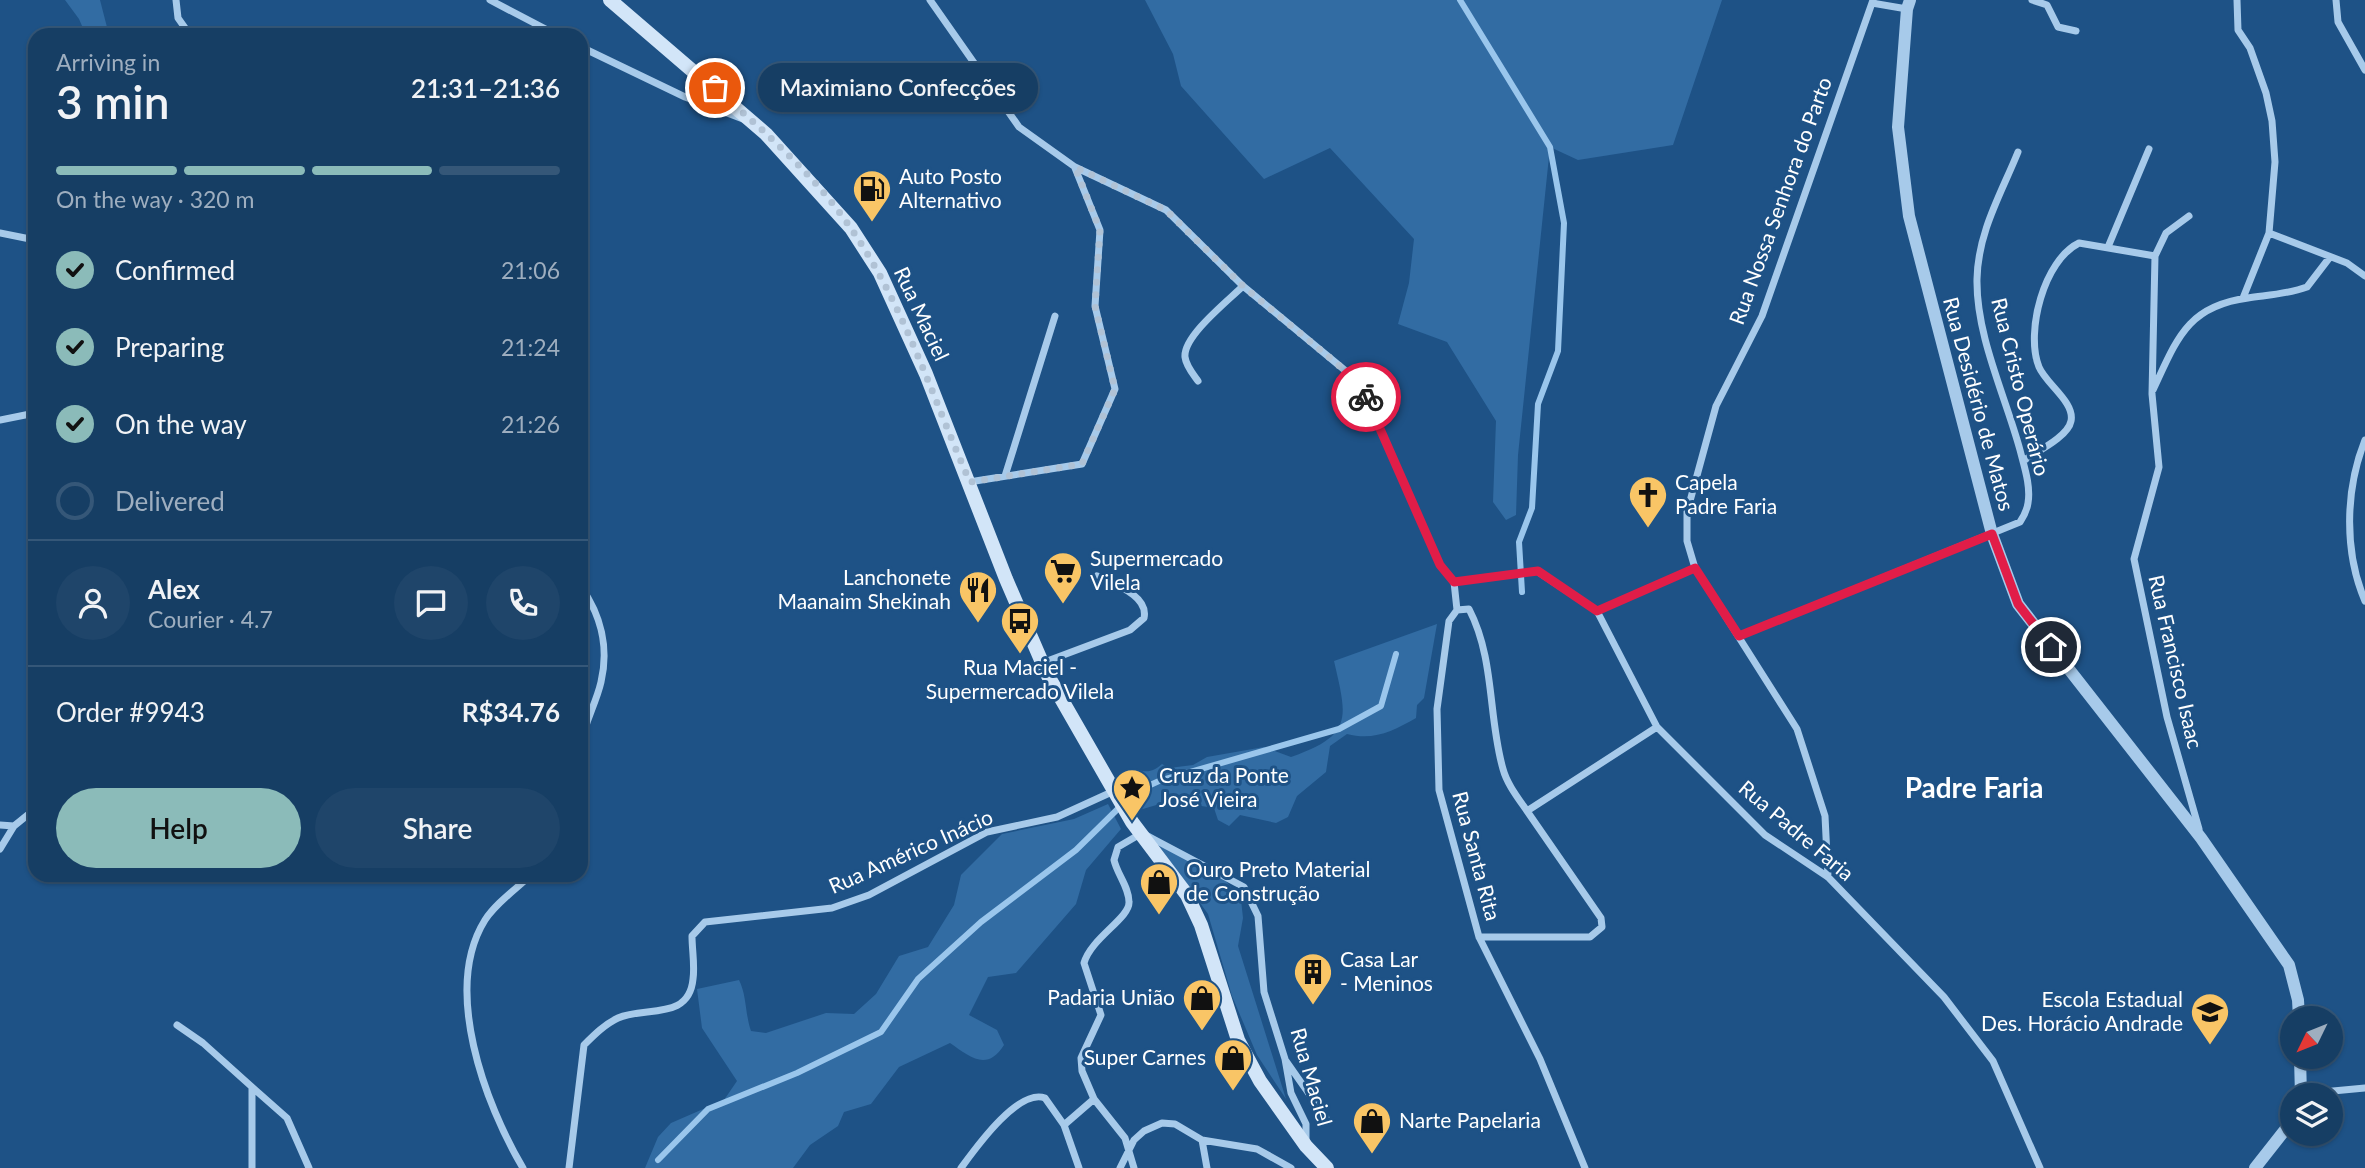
<!DOCTYPE html>
<meta charset="utf-8">
<style>
body{margin:0;font-family:Lato,sans-serif;background:#1f456a;color:#f1f3f6;height:100vh;display:flex;flex-direction:column;font-size:26px;white-space:nowrap}
*{box-sizing:border-box;margin:0}
p{font-size:23px;color:#9eaebf}
.icon{flex:none;width:38px;height:38px;fill:none;stroke:currentColor;stroke-width:2;stroke-linecap:round;stroke-linejoin:round}
.map{position:relative;flex:1;overflow:hidden}
.panel{position:absolute;left:28px;top:28px;width:560px;height:854px;display:flex;flex-direction:column;background:#163e64;border-radius:21px;box-shadow:0 2px 5px #0004,0 0 0 2px #355778}
.panel>*{flex:none}
.needle{width:46px;rotate:227deg}
.controls{position:absolute;left:2280px;top:1006px;display:grid;gap:14px}
.controls a{display:grid;place-items:center;width:63px;height:63px;border-radius:50%;background:#163e64;box-shadow:0 2px 5px #0004,0 0 0 2px #355778;font-size:35px}
.pin{position:absolute;display:grid;place-items:center;width:60px;height:60px;color:#fff;margin:-30px;border:4px solid #fff;border-radius:50%;box-shadow:0 2px 7px #0007}
.courier{position:absolute;display:grid;place-items:center;width:70px;height:70px;margin:-35px;border:5px solid #e11d48;border-radius:50%;background:#fff;color:#222;box-shadow:0 2px 9px #0007}
.bubble{position:absolute;height:49px;border-radius:24px;background:#163e64;box-shadow:0 2px 5px #0004,0 0 0 2px #355778;font-size:23px;font-weight:600;line-height:49px;text-align:center}
.headline em{font-style:normal;font-weight:600}
.headline div{display:flex;flex-direction:column-reverse}
.headline{display:flex;align-items:center;justify-content:space-between;height:119px;padding:0 28px}
h1{font-size:46px;font-weight:600;line-height:52px}
.bar{display:grid;grid-template-columns:repeat(4,1fr);gap:10px 7px;align-content:center;height:84px;padding:0 28px}
.bar i{height:9px;border-radius:5px;background:#355778}
.bar .on{background:#8bbbb9}
.bar p{grid-column:span 4}
.line{display:flex;align-items:center;gap:18px;padding:0 28px;border-top:2px solid #355778}
.line div{flex:1}
.round{display:grid;place-items:center;flex:none;width:74px;height:74px;border-radius:37px;background:#1f456a}
ol{padding:0 28px;list-style:none}
li{display:flex;align-items:center;gap:21px;height:77px}
li p{margin-inline-start:auto}
li .icon{padding:7px;border-radius:50%;background:#8bbbb9;color:#111;stroke-width:4}
li:last-child{color:#9eaebf}
li i{width:38px;height:38px;border:4px solid #355778;border-radius:50%}
.primary-button{display:flex;gap:14px;margin-top:auto;padding:14px 28px}
.primary-button a{flex:1;height:80px;border-radius:42px;background:#8bbbb9;color:#111;font-size:28px;font-weight:600;line-height:80px;text-align:center}
.primary-button a+a{background:#1f456a;color:#f1f3f6}
.map>svg:first-child{display:block}
.green{fill:#326ca3}
.lines{fill:none;stroke-linecap:round;stroke-linejoin:round}
.stream{stroke:#9ac6ec;stroke-width:6}
.minor{stroke:#a7caea;stroke-width:7}
.tertiary{stroke:#a7caea;stroke-width:12}
.secondary{stroke:#d2e5f8;stroke-width:14}
.done{stroke:#b0c2d5;stroke-width:7;stroke-dasharray:0 12.6}
.route{stroke:#e11d48;stroke-width:9}
.labels{text-anchor:middle;stroke-width:6;stroke-linejoin:round;paint-order:stroke}
.poi-label{font-size:21px;fill:#fff;stroke:#1e5286;text-anchor:start}
.street-label{font-size:21px;fill:#fff;stroke:#1e5286}
.district-label{font-size:28px;font-weight:bold;fill:#fff;stroke:#1e5286}
</style>
<div class="map">
<svg width="2365" height="1168" viewBox="0 0 2365 1168">
<rect width="100%" height="100%" fill="#1e5286"/>
<path class="green" d="M65 0H100L109 35H86L79 19Z
M1145 0H1722L1673 145 1578 160 1550 147 1518 455 1516 515 1506 520 1493 502 1496 421 1447 342 1398 324 1409 283 1414 239 1330 148 1264 179 1181 86 1173 54Z
M1437 624 1424 698 1417 705 1416 718C1393 731 1374 741 1347 734L1330 746 1326 772 1297 796 1288 817 1276 823 1240 815 1229 826 1218 820 1214 808 1170 801 1136 811 1119 782 1136 769C1147 773 1153 772 1162 764L1169 768 1193 765 1207 757 1264 747 1291 757C1354 735 1347 718 1334 661Z
M1108 804 1121 829 1086 870 1076 904 1016 973 988 977 969 1015 997 1030 1004 1045C987 1072 970 1057 950 1043L899 1067 871 1104 844 1112 838 1126 810 1145 793 1168H645L658 1137 671 1123 724 1100 737 1081 702 1028 697 989 739 980C747 996 745 1014 751 1031L766 1033 826 1013 854 1014 876 994 899 956 928 947 954 905 961 875 1002 834 1074 819Z
M1149 832 1172 849 1222 876 1241 900 1243 918 1238 946 1286 1099 1257 1055 1232 996 1208 914Z"/>
<g class="lines">
<path class="stream" d="M1460 0 1550 147 1564 223 1558 351 1538 404 1532 508 1519 542 1522 592
M658 1160 708 1109 797 1073 881 1032 918 979 981 922 1076 850 1135 792 1159 781 1339 729 1381 706 1396 654"/>
<path class="minor" d="M176 0 178 18 190 35
M490 0 557 35
M930 0 1019 127 1075 167 1166 210 1243 286 1347 372 1365 394 1440 565 1454 582 1457 610 1449 621 1437 709 1439 790 1479 937 1540 1059 1585 1168
M2032 0 2047 5 2058 27 2076 31
M2237 0 2238 30 2250 48 2266 93 2272 121 2275 162 2269 233 2243 298
M2336 0 2338 22 2365 70
M1872 3 1907 9
M581 47 685 97 743 119
M2189 216 2166 233 2155 256 2152 394 2159 467 2134 559 2167 717 2199 829
M0 233 35 240
M2269 233 2347 263 2365 276
M2108 247 2149 149
M1198 381C1193 374 1186 366 1185 357 1183 336 1229 300 1243 286
M2153 390C2177 339 2187 306 2248 298 2268 295 2288 294 2307 287L2330 257
M0 420 35 413
M2365 440C2345 490 2344 552 2365 601
M2023 461C2036 452 2068 437 2071 421 2075 402 2046 384 2039 367 2025 332 2044 260 2079 243L2155 256
M1005 476 1055 316
M969 482 1082 464 1115 389 1095 306 1100 230 1075 168
M1454 582 1537 571 1597 611 1657 727 1765 835 1828 877 1944 997 1993 1061 2040 1168
M581 587C601 615 609 648 601 682 596 704 584 723 581 745
M1457 610 1469 609C1495 659 1488 717 1503 769 1507 784 1518 798 1527 811L1657 727
M1597 611 1695 568
M1739 636 2020 522C2024 516 2027 510 2028 503 2031 486 2024 466 2020 450 2005 395 1976 336 1977 279 1978 232 2001 194 2018 152
M1042 663 1130 630 1144 618C1149 595 1113 584 1097 576
M0 825 14 826 35 809
M0 849 14 826
M1828 877 1825 816 1797 729 1695 568 1687 541V512L1716 406 1762 316 1873 0
M1479 937H1590L1602 927 1601 918 1527 811
M177 1025 203 1043 252 1087
M1286 1061 1326 1118
M2301 1094 2365 1088
M1094 1099 1125 1138 1134 1168
M1202 1140 1207 1168
M252 1168V1087L287 1118 309 1168
M523 1168C485 1104 442 989 485 920 496 903 516 889 531 875
M569 1168 584 1045C594 1035 605 1024 618 1018 645 1006 689 1021 693 979 695 965 692 950 692 936L705 922 832 908 869 895 987 832 1057 817 1114 791
M961 1168C975 1149 1018 1088 1045 1098L1064 1125
M1079 1168 1064 1125 1094 1099 1082 1071 1081 1058 1101 1015 1084 963C1091 938 1130 918 1129 902 1129 887 1117 874 1114 860L1118 847 1142 833 1244 887 1258 916 1264 992 1285 1059 1291 1093 1306 1124V1144
M1120 1168 1134 1140 1144 1131 1162 1123 1175 1124 1202 1140 1257 1149 1291 1168"/>
<path class="tertiary" d="M1910 0 1907 9 1898 127 1909 216 1992 534 2018 604 2201 838 2289 965 2298 1000 2299 1018
M2300 1057 2301 1096
M2255 1168 2292 1121"/>
<path class="secondary" d="M610 0 766 134 851 228 880 273 926 374 1006 579 1047 674 1132 822 1187 895 1201 925 1238 1040 1260 1081 1306 1146 1327 1168"/>
</g>
<g class="lines">
<path class="done" d="M715 88C764 131 816 176 852 230 905 307 932 397 970 482L1082 464 1115 389 1095 306 1100 230 1075 167 1166 210 1243 286 1347 372 1366 397"/>
<path class="route" d="M1366 397 1440 565 1454 582 1538 571 1597 611 1695 568 1739 636 1992 534 2018 604 2051 647"/>
</g>
<defs>
<g id="fuel-pin" transform="scale(2.0125)"><path d="M0 17L-7.5 6A9.5 9.5 0 1 1 7.5 6Z" fill="#f9c566" stroke="#1e5286"/><path d="M-5.5-6h7V0h2V4h1.3V-2.5L3-4.5l.8-.8L6-3V5H2.5V1h-1V6h-7ZM-4.2-4.7v3.2H.2V-4.7Z" fill="#111"/></g>
<g id="church-pin" transform="scale(2.0125)"><path d="M0 17L-7.5 6A9.5 9.5 0 1 1 7.5 6Z" fill="#f9c566" stroke="#1e5286"/><path d="M-1.2-6h2.4v3.5h3.3v2.4h-3.3V6h-2.4V-.1h-3.3v-2.4h3.3Z" fill="#111"/></g>
<g id="supermarket-pin" transform="scale(2.0125)"><path d="M0 17L-7.5 6A9.5 9.5 0 1 1 7.5 6Z" fill="#f9c566" stroke="#1e5286"/><path d="M-6-5.5h2.5l.6 2H6L4.5 2H-2.5L-4.4-4H-6ZM-1.5 3.2a1.3 1.3 0 1 0 .1 0ZM3 3.2a1.3 1.3 0 1 0 .1 0Z" fill="#111"/></g>
<g id="restaurant-pin" transform="scale(2.0125)"><path d="M0 17L-7.5 6A9.5 9.5 0 1 1 7.5 6Z" fill="#f9c566" stroke="#1e5286"/><path d="M-5-6h1v4h1v-4h1v4h1v-4h1v5L-1.5 .5V6h-2V.5L-5-1ZM5-6V6H3V1.5H1.5Q1.5-4 5-6Z" fill="#111"/></g>
<g id="bus-pin" transform="scale(2.0125)"><path d="M0 17L-7.5 6A9.5 9.5 0 1 1 7.5 6Z" fill="#f9c566" stroke="#1e5286"/><path d="M-5-6H5V4H4V6H2V4H-2V6H-4V4H-5ZM-3.5-4V0h7V-4ZM-3.5 1.2v1.5H-2V1.2ZM2 1.2v1.5H3.5V1.2Z" fill="#111"/></g>
<g id="sight-pin" transform="scale(2.0125)"><path d="M0 17L-7.5 6A9.5 9.5 0 1 1 7.5 6Z" fill="#f9c566" stroke="#1e5286"/><path d="M0-6L1.8-2.2L6-1.7L2.9 1.2L3.7 5.4L0 3.3L-3.7 5.4L-2.9 1.2L-6-1.7L-1.8-2.2Z" fill="#111"/></g>
<g id="shop-pin" transform="scale(2.0125)"><path d="M0 17L-7.5 6A9.5 9.5 0 1 1 7.5 6Z" fill="#f9c566" stroke="#1e5286"/><path d="M-5-2.5h2.3a2.7 3.5 0 0 1 5.4 0H5L5.5 6h-11ZM-1.5-2.5h3a1.5 2.3 0 0 0-3 0Z" fill="#111"/></g>
<g id="building-pin" transform="scale(2.0125)"><path d="M0 17L-7.5 6A9.5 9.5 0 1 1 7.5 6Z" fill="#f9c566" stroke="#1e5286"/><path d="M-4-6H4V6H1V3H-1V6H-4ZM-2.5-4.3h1.7v1.8h-1.7ZM.8-4.3h1.7v1.8H.8ZM-2.5-1h1.7V.8h-1.7ZM.8-1h1.7V.8H.8Z" fill="#111"/></g>
<g id="school-pin" transform="scale(2.0125)"><path d="M0 17L-7.5 6A9.5 9.5 0 1 1 7.5 6Z" fill="#f9c566" stroke="#1e5286"/><path d="M0-5L7-2L0 1L-7-2ZM-4 1L0 2.5L4 1V4Q0 6-4 4Z" fill="#111"/></g>
</defs>
<g fill-rule="evenodd">
<use href="#fuel-pin" x="872" y="189"/>
<use href="#church-pin" x="1648" y="495"/>
<use href="#supermarket-pin" x="1063" y="571"/>
<use href="#restaurant-pin" x="978" y="590"/>
<use href="#bus-pin" x="1020" y="621"/>
<use href="#sight-pin" x="1132" y="788"/>
<use href="#shop-pin" x="1159" y="882"/>
<use href="#building-pin" x="1313" y="972"/>
<use href="#shop-pin" x="1202" y="998"/>
<use href="#school-pin" x="2210" y="1012"/>
<use href="#shop-pin" x="1233" y="1058"/>
<use href="#shop-pin" x="1372" y="1121"/>
</g>
<g class="labels">
<g class="poi-label">
<text x="899" y="184">Auto Posto<tspan x="899" dy="24">Alternativo</tspan></text>
<text x="1675" y="490">Capela<tspan x="1675" dy="24">Padre Faria</tspan></text>
<text x="1090" y="566">Supermercado<tspan x="1090" dy="24">Vilela</tspan></text>
<text x="951" y="585" text-anchor="end">Lanchonete<tspan x="951" dy="24">Maanaim Shekinah</tspan></text>
<text x="1020" y="675" text-anchor="middle">Rua Maciel -<tspan x="1020" dy="24">Supermercado Vilela</tspan></text>
<text x="1159" y="783">Cruz da Ponte<tspan x="1159" dy="24">José Vieira</tspan></text>
<text x="1186" y="877">Ouro Preto Material<tspan x="1186" dy="24">de Construção</tspan></text>
<text x="1340" y="967">Casa Lar<tspan x="1340" dy="24">- Meninos</tspan></text>
<text x="1175" y="1005" text-anchor="end">Padaria União</text>
<text x="2183" y="1007" text-anchor="end">Escola Estadual<tspan x="2183" dy="24">Des. Horácio Andrade</tspan></text>
<text x="1206" y="1065" text-anchor="end">Super Carnes</text>
<text x="1399" y="1128">Narte Papelaria</text>
</g>
<g class="street-label">
<text transform="translate(1781 201) rotate(-70)" y="7">Rua Nossa Senhora do Parto</text>
<text transform="translate(921 314) rotate(65)" y="7">Rua Maciel</text>
<text transform="translate(2020 387) rotate(76)" y="7">Rua Cristo Operário</text>
<text transform="translate(1978 404) rotate(75)" y="7">Rua Desidério de Matos</text>
<text transform="translate(2175 662) rotate(77)" y="7">Rua Francisco Isaac</text>
<text transform="translate(1796 831) rotate(40)" y="7">Rua Padre Faria</text>
<text transform="translate(911 852) rotate(-24)" y="7">Rua Américo Inácio</text>
<text transform="translate(1476 856) rotate(75)" y="7">Rua Santa Rita</text>
<text transform="translate(1311 1077) rotate(74)" y="7">Rua Maciel</text>
</g>
<g class="district-label">
<text x="1974" y="798">Padre Faria</text>
</g>
</g>
</svg>
<div class="controls">
<a><svg class="needle" viewBox="-14 -14 28 28"><path d="M0-13l5 13h-10z" fill="#e53935"/><path d="M0 13l5-13h-10z" fill="#9eaebf"/></svg></a>
<a><svg class="icon" aria-label="layers" viewBox="0 0 24 24"><path d="M12 4l9 5-9 5-9-5zM3 14l9 5 9-5"/></svg></a>
</div>
<div class="pin" style="left:715px;top:88px;background:#ea580c"><svg class="icon" aria-label="bag" viewBox="0 0 24 24"><path d="M5 8h14l-1 12H6zM9 8a3 3 0 0 1 6 0"/></svg></div>
<div class="pin" style="left:2051px;top:647px;background:#1f2937"><svg class="icon" aria-label="home" viewBox="0 0 24 24"><path d="M3 11l9-7 9 7M6 9v11h12V9"/></svg></div>
<div class="courier" style="left:1366px;top:397px"><svg class="icon" aria-label="bike" viewBox="0 0 24 24"><circle cx="6" cy="16" r="4"/><circle cx="18" cy="16" r="4"/><path d="M6 16l4-8h5l3 8M10 8l3 8H6M13 5h3"/></svg></div>
<div class="bubble" style="left:758px;top:63px;width:280px">Maximiano Confecções</div>
<section class="panel">
<div class="headline"><div><h1>3 min</h1><p>Arriving in</p></div><em>21:31–21:36</em></div>
<div class="bar"><i class="on"></i><i class="on"></i><i class="on"></i><i></i><p>On the way · 320 m</p></div>
<ol>
<li><svg class="icon" aria-label="check" viewBox="0 0 24 24"><path d="M5 12l5 5 9-10"/></svg>Confirmed<p>21:06</p></li>
<li><svg class="icon" aria-label="check" viewBox="0 0 24 24"><path d="M5 12l5 5 9-10"/></svg>Preparing<p>21:24</p></li>
<li><svg class="icon" aria-label="check" viewBox="0 0 24 24"><path d="M5 12l5 5 9-10"/></svg>On the way<p>21:26</p></li>
<li><i></i>Delivered</li>
</ol>
<div class="line" style="height:126px"><a class="round"><svg class="icon" aria-label="person" viewBox="0 0 24 24"><circle cx="12" cy="8" r="4"/><path d="M4 21q1-7 8-7t8 7"/></svg></a><div><b>Alex</b><p>Courier · 4.7</p></div><a class="round"><svg class="icon" aria-label="chat" viewBox="0 0 24 24"><path d="M4 5h16v11H9l-5 4z"/></svg></a><a class="round"><svg class="icon" aria-label="phone" viewBox="0 0 24 24"><path d="M5 4h4l2 5-3 2q2 4 5 5l2-3 5 2v4C11 20 4 13 5 4z"/></svg></a></div>
<div class="line" style="height:91px"><div>Order #9943</div><b>R$34.76</b></div>
<div class="primary-button"><a>Help</a><a>Share</a></div>
</section>
</div>
